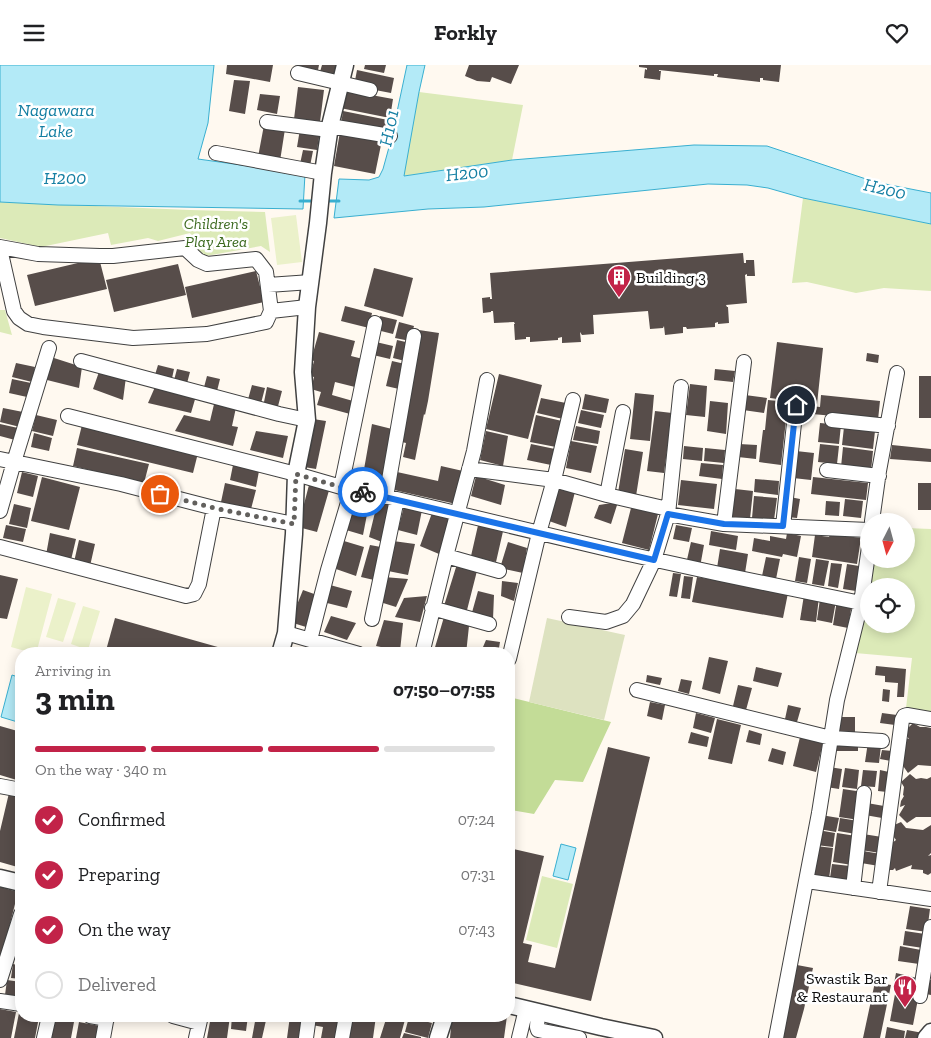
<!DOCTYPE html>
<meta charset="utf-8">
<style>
body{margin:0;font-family:"Zilla Slab",serif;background:#f6f6f6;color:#202124;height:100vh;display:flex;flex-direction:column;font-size:19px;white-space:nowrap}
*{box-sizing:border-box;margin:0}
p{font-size:16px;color:#757577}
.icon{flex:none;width:28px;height:28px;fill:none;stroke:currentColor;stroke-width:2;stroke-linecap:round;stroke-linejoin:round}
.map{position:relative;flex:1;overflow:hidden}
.panel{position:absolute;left:15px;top:582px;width:500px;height:375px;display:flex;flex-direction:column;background:#fff;border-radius:20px;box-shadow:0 2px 12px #0003}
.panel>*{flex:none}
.needle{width:32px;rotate:186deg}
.buttons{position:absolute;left:860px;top:448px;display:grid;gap:10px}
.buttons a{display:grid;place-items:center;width:55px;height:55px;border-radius:50%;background:#fff;box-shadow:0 2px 12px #0003;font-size:25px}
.pin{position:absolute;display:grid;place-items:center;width:42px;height:42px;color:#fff;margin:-21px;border:2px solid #fff;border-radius:50%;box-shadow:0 1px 5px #0007}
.courier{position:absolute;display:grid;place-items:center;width:50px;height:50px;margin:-25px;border:4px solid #1a73e8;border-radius:50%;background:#fff;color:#222;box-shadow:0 1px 6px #0007}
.headline em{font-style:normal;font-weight:700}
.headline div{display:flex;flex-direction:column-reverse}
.headline{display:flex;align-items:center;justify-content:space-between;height:85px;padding:0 20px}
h1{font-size:32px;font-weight:700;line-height:38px}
.bar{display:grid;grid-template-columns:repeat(4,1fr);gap:8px 5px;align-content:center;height:60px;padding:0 20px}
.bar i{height:6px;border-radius:4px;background:#e0e0e0}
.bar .selected{background:#c22348}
.bar p{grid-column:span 4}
ol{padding:0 20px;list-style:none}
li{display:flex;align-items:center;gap:15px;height:55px}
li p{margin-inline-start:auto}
li .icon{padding:5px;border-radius:50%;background:#c22348;color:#fff;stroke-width:4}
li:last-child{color:#757577}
li i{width:28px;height:28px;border:2px solid #e0e0e0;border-radius:50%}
header{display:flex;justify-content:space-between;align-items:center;height:65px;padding:0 20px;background:#fff;font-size:22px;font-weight:700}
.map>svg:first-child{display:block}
.green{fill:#dceab8}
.forest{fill:#c3dc97}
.cemetery{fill:#dde2c0}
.pitch{fill:#ebf1ca}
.water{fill:#b3eaf7;stroke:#39afd0}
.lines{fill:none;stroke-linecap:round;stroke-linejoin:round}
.stream{stroke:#39afd0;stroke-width:3}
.building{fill:#574d4a}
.minor-casing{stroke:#414141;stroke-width:16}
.tertiary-casing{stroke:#414141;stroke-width:19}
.minor{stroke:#fff;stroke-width:14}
.tertiary{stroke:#fff;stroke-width:16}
.done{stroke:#62605d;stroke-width:5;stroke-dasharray:0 9}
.route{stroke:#1a73e8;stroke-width:6}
.labels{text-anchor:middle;stroke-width:5;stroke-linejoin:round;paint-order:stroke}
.park-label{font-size:16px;font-style:italic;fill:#3a681d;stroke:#fff}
.poi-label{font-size:16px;fill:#0e0e0e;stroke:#fff;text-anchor:start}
.water-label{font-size:18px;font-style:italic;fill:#147fa3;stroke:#fff}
</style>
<header><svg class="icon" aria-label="menu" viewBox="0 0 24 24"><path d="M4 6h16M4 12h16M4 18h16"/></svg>Forkly<svg class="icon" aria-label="heart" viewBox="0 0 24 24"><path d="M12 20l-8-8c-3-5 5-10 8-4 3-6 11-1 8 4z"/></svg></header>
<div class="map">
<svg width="931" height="973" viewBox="0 0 931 973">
<rect width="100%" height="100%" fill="#fff9f0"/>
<path class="green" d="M419 27 523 40 512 95 403 111Z
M803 133 931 159V226L884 223 856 228 807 217 792 218Z
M0 137 190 145 265 147 270 187 261 181 206 191 198 185 196 177 190 168 158 176 148 173 111 180 108 168 41 182 0 173Z
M0 245H5L12 270 0 267Z
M906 463 931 464V647L906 643 912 593 855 588 869 522V559H906V521H869L875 494H906Z
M542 811 573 819 557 883 526 875Z"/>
<path class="forest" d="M509 632 611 657 583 717 555 715 534 749 511 745 509 756Z"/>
<path class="cemetery" d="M547 553 625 570 604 655 529 637Z"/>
<path class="pitch" d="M296 150 302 197 277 200 271 153Z
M26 522 52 529 36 589 11 582Z
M58 533 76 538 63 577 46 572Z
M83 541 100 546 88 585 71 579Z"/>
<path class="water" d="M0 0H214L208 58 198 94 305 109 303 144 58 140 0 137Z
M407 0H425L419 27 404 111 512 95 694 80 767 81 875 117 931 128V159L803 133 768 123 747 120 708 119 484 142 428 144 334 153 339 114 369 115 379 112 383 104 391 75Z
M12 610 21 613V658L1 652Z
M561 779 576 783 568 815 553 811Z"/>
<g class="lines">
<path class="stream" d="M300 136H314
M325 136H339"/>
</g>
<path class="building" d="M227 0H273L270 17 226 9Z
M297 0H319L318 5 297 1Z
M322 0H342L339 15 319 10Z
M365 0H386L384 8 364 4Z
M469 0H519L511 19 492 12 490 17 477 16 465 11Z
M639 0H781L779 17 763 15V13H760V17L717 12 718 9H714V11L659 5V6H661L660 15 644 13 645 4 647 5V3L639 2Z
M357 5 394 13 391 28 354 21Z
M234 15 250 16 245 49 229 46Z
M298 22 324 25 320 57 294 54Z
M344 25 393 34 390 53 340 43Z
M260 29 280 31 277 49 257 45Z
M343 46 388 55 385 68 341 59Z
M264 60 285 64 280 96 258 92Z
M300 64 320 66 317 85 297 82Z
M340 67 382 75 375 109 334 101Z
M303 85 313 86 310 101 300 99Z
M743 188 744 198H746V195H754L755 211H747V209L745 210 747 238 726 240 727 242H728L729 258 718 259V257L715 258V262L687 264 686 262H683V268L665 270 664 261 663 263 650 264 648 246 593 250 594 269 582 270 580 267 581 277 562 278V272L558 273V275L530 277V272H526V274L515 275 514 259H515L514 257 494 258 493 246H491V247L483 248 482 233 490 232V234H492L490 208Z
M99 193 107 224 35 241 27 210Z
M178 199 186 230 114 247 106 215Z
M374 203 413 213 403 252 364 241Z
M256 206 264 237 192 253 185 222Z
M345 241 372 248 369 263 341 256Z
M380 251 397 255 393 269 377 265Z
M399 257 414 261 410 276 395 273Z
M419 265 439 268 428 336 425 350 424 349 415 395 403 392 406 378 402 377Z
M319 267 355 276 351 291 363 294 355 322 335 317 332 330 353 336 350 349 317 340 321 327 311 324 314 312 310 311 314 296 311 295Z
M397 275 410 278 405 296 393 293Z
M376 277 393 281 390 294 373 290Z
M777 277 823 283 817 339 770 333Z
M867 288 879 290 878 298 866 296Z
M54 293 82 302 79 323 43 314Z
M392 296 405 299 399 324 386 321Z
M16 298 35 302 32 317 12 312Z
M158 300 174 304 171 318 154 313Z
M100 304 126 312 123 335 93 324Z
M177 304 190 307 186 322 173 319Z
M715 304 735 306 733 317 714 315Z
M499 309 542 320 528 374 486 364Z
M207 311 220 314 216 330 203 326Z
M919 311H931V353H919Z
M12 314 31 318 27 332 9 328Z
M690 319 707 321 705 352 686 350Z
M252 320 265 323 260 342 247 338Z
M155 322 196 331 191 348 148 338Z
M267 322 282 326 277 345 263 342Z
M635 328 654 330 650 376 630 374Z
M585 329 609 334 606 348 582 344Z
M745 330 767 333 764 348 743 345Z
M821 330 880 336 878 355 801 348 802 340 820 342Z
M541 333 566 338 563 354 537 348Z
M215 335 237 338 232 361 238 362 233 381 175 366 184 350 210 356Z
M768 335 788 337 781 400 759 397 763 365H765Z
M710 336 728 338 726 369 707 366Z
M3 343 23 347 20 362 0 357Z
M581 345 604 350 601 363 578 358Z
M655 346 672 348 664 408 647 406Z
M36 350 57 355 53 371 32 366Z
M536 350 562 356 556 382 530 377Z
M313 354 326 356 316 404 304 402Z
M820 358 841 360 839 379 818 377Z
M0 359 18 363 15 375 0 371Z
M372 359 392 364 386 414 363 410Z
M82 360 198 388 193 408 77 380Z
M576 361 600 366 598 379 573 375Z
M844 362 875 366 873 384 842 380Z
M256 366 288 371 283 393 250 385Z
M486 366 508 371 503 401 480 395Z
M34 368 52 373 49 386 31 382Z
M571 376 597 381 591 408 566 403Z
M531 379 555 384 551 400 527 395Z
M739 379 757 380 756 394 738 392Z
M820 379 839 381 837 399 818 397Z
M892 380 931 384V397L890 394Z
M684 381 703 383 702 396 683 394Z
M843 382 873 386 871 406 841 402Z
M77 383 149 399 144 418 73 401Z
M705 383 725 385 724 398 704 396Z
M625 384 643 387 636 431 618 428Z
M796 386 814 388 811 415 793 413Z
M701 398 723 400 722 414 699 411Z
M233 400 259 406 256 422 230 415Z
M441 401 463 406 456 439 394 425 397 407 438 416Z
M22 407 38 411 33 432 17 428Z
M476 411 505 420 501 440 471 431Z
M42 412 80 422 69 465 31 456Z
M813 412 868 418 866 435 811 429Z
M755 414 779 416 778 430 754 427Z
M681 415 717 419 714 444 678 440Z
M225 418 256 425 251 444 221 437Z
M918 418H931V445H918Z
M309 420 330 422 317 467 298 462Z
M557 420 576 423 566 462 549 456Z
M735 424 753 426 750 454 732 452Z
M356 431 370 434 363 470 346 465Z
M754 431 777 433 774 455 752 453Z
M790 432 800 434 797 453 787 452Z
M845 434 863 436 861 453 843 451Z
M378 435 393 437 382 477 369 472Z
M826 436 840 437 839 451 825 450Z
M618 437 611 459 594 453 599 440Z
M14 439 31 443 27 463 9 459Z
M404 441 422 445 417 470 398 465Z
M631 443 658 449 649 485 622 478Z
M432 448 450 451 439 489 420 481Z
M479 456 504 462 496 497 471 491Z
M6 460 26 464 23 477 3 473Z
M676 460 692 463 689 477 673 474Z
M711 466 738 471 736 485 709 480Z
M50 468 76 474 71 495 46 490Z
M787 468 801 471 797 492 783 489 782 492 752 486 754 473 770 476V471L786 474Z
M830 469 861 473 857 499 812 492 815 470 829 472Z
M79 475 95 479 90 501 74 497Z
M344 476 364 482 356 511 336 504Z
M393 476 415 479 408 510 388 506Z
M508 477 527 483 523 508 500 503Z
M691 477 704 480 700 502 686 499Z
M370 480 381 482 374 515 361 512Z
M720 484 748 489 745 508 717 503Z
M766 492 780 494 776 514 762 511Z
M799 492 811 494 807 518 795 516Z
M816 494 829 496 824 521 812 519Z
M831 498 842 499 838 523 828 521Z
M457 499 478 502 466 549 443 544Z
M847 499 859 501 856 526 843 524Z
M673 508 681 509 677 532 669 531Z
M0 510 18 514 7 554 0 553Z
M684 511 693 512 690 534 681 533Z
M384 512 408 514 396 542 380 537Z
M697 512 788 528 783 553 692 537Z
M502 516 518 518 514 536 501 531Z
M330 520 352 526 347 543 323 537Z
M303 525 317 530 306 562 290 557Z
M478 526 494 530 493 554 471 551Z
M804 530 819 532 816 557 800 555Z
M427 531 420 557 395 552 404 533Z
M820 534 836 536 832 558 817 555Z
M837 535 852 538 848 563 833 560Z
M331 551 356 558 347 575 324 567Z
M444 552 469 561 466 589H433Z
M115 553 239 588V589H105Z
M384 555 403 558 400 586 376 581Z
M486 575 500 577 498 589H480Z
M709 592 728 596 720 629 702 624Z
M876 601 906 604 904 632H897L898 618 885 617V611L875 610Z
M756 602 782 608 778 622 753 616Z
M647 610 662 613 660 620 646 617Z
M681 614 692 616 689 629 678 626Z
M738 620 752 623 746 645 733 641Z
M883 624 890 625 889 637 882 636Z
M650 637 665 640 662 655 647 651Z
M788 640 801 643 797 657 785 654Z
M696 648 715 653 711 668 693 663Z
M882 648 897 650 895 660 880 658Z
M839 652H855V667H839Z
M717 654 741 660 732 699 708 694Z
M913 658 920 662H926L931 663V701L918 700 908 708 899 695 905 673 909 674 904 667Z
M0 661 21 667V710L20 716 0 710Z
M749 665 762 669 760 680 746 677Z
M691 667 709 672 707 682 688 678Z
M800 672 823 678 816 707 793 701Z
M868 677 881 681 879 698 865 697Z
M835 678H858V686H835Z
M608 682 650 692 591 936 509 917V783L544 791 523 878 532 880 528 897 555 903Z
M772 683 786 687 783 700 768 696Z
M882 685 892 686 891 696 880 694Z
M829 702 842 704 839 724 826 722Z
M845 703 859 705 857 724 842 722Z
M863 705 877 706 875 722 861 721Z
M880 705 889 707 887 727 878 726Z
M910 709 916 714 921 713 927 714 931 712V752H916L907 758 899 750 905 740 900 742 901 736 904 731 903 730 904 722 901 717Z
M843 724 863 727 859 755 839 752Z
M9 728 21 730V803L0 797V766Z
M867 738 884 741 882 753 865 750Z
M821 750 839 753 836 767 819 764Z
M840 753 858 756 856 769 838 766Z
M901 757 906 763 923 765 931 760V788L928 791 931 790V808L928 810 923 808V805L911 804 912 800 896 806 895 803 893 805H888V789L891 790 892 778 896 775 891 768 892 761Z
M818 765 835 768 833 782 816 780Z
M837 768 856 771 852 800 833 797Z
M863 769 882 772 880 788 861 785Z
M816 781 833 783 829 814 811 811Z
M863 786 881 789 879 801 861 798Z
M832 799 850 801 848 816 830 813Z
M0 822 18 827 1 895H0Z
M910 841 930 844 927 867 906 864Z
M905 866 925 869 923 883 903 880Z
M900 881 921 885 919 899 898 896Z
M13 899 21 901V914L11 913Z
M797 900 813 903 804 944 796 973H780L789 941Z
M896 908 917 913 915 928 893 924Z
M7 915 21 917V932L5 930Z
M929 915H931V930L926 929Z
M875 917 891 920 880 973H863Z
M895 929 918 934 913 960 890 956Z
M0 944 16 947 11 973H0Z
M19 948H21V951L39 952 35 973H14Z
M211 951H230L227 973H207Z
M232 951H248L246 966 231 964Z
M256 951H267L262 973H252Z
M290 951H307L303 973H287Z
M314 951H341L340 973H321L323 962 312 960Z
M353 951H376L373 973H347Z
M387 951H406L400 973H380Z
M452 951H507L504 973H450Z
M409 952 432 958 428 973 405 967Z
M52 953 74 957 71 973H47Z
M79 957 100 961 98 973H76Z
M887 962 905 966 904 973H885Z
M907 965 923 968 919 973H905Z
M404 968 421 972V973H402Z"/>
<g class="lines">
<g class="minor-casing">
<path id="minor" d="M298 8 370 25
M267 57 329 65
M330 61 390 71
M216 88 323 108
M0 182 38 189 100 191H113L185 183 198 195 207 199 256 194 266 207 271 246 266 257 207 269 133 273 43 262 28 259 19 253 14 246 0 184
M268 220 311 217
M271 246 307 242
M81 296 279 349 307 355
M68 351 296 409 341 422 397 434 624 488 720 509 861 538 869 482
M832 355 888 361
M0 394 121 419 214 443 294 459
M469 404 554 415 607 430 623 347
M827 405 879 411
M341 422 375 258
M607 430 668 444
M386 432 414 271
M0 446 14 397 49 283
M668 449 681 322
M872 456 879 406 897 308
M724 459 744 297
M783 461 796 340
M0 482 186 531 194 529 199 519 214 443
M446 491 499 506
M432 543 489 559
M569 552 606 557 623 551 633 539 654 495 668 449 724 459 869 465
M372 554 397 434
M286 568 359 589
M310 575 328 505 352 424
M422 589 446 491 474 386 487 315
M509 594 539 468 554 415 573 335
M637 625 831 673 882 676
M0 721 21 725
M807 816 931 834
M853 823 864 728
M879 827 902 655 904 651 907 650 931 654
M0 915 21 849
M920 931 931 862
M0 936 21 939
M538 947 537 962 538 965 579 973
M90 951 107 954
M173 951 199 958
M44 973 49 951
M103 973 107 951
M196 973 201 951
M306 973 309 951
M342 973 346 951
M519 973 526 944
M776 973 819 748 837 635 861 538"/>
</g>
<g class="tertiary-casing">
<path id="tertiary" d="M280 589 286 568 294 469 296 409 307 355 303 307 307 242 318 158 323 108 330 61 345 0
M0 813 21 818
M509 940 601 962 654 973
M438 973 445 951
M926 973 931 967"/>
</g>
<use href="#minor" class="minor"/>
<use href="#tertiary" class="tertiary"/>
</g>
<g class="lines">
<path class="done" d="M160 429 214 443 294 459 296 409 341 422 363 427"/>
<path class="route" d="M363 427 654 495 668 449 724 459 783 461 796 340"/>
</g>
<defs>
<g id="building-pin" transform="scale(1.25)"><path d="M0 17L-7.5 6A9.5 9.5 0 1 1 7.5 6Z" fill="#c22348" stroke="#fff"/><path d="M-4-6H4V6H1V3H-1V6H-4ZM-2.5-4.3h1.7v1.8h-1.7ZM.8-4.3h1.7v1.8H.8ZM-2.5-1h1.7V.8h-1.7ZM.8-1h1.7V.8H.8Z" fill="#fff"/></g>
<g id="restaurant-pin" transform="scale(1.25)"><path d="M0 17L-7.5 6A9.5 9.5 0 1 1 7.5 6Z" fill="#c22348" stroke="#fff"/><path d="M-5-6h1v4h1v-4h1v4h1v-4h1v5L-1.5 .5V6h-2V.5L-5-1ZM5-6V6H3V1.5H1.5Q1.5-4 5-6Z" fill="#fff"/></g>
</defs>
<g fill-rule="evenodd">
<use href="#building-pin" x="619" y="212"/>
<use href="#restaurant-pin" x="905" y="922"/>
</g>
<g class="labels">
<g class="park-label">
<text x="216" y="164">Children's<tspan x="216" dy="18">Play Area</tspan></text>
</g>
<g class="poi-label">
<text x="636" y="218">Building 3</text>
<text x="888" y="919" text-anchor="end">Swastik Bar<tspan x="888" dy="18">&amp; Restaurant</tspan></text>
</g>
<g class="water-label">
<text x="56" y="51">Nagawara<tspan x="56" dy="21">Lake</tspan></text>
<text transform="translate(389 63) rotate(-78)" y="6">H101</text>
<text transform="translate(467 108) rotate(-6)" y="6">H200</text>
<text x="65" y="119">H200</text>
<text transform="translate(885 124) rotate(13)" y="6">H200</text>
</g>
</g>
</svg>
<div class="buttons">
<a><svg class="needle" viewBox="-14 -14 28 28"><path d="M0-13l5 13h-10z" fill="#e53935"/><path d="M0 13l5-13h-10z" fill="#757577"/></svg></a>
<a><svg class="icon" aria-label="locate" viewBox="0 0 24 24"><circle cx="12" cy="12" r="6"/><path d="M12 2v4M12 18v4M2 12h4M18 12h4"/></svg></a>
</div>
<div class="pin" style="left:160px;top:429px;background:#ea580c"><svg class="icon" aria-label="bag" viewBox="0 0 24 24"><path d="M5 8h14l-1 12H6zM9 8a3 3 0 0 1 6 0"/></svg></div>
<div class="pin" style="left:796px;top:340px;background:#1f2937"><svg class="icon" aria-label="home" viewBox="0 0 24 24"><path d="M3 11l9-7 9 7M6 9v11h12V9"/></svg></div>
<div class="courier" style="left:363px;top:427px"><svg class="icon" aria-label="bike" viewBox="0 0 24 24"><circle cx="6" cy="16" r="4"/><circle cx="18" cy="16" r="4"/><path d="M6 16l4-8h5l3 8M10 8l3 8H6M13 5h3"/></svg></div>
<section class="panel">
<div class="headline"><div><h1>3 min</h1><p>Arriving in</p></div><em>07:50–07:55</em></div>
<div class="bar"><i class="selected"></i><i class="selected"></i><i class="selected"></i><i></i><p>On the way · 340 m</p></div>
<ol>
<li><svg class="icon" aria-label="check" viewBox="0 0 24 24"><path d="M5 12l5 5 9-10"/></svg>Confirmed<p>07:24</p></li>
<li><svg class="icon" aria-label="check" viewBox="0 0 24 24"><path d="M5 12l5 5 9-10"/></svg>Preparing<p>07:31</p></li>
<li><svg class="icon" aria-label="check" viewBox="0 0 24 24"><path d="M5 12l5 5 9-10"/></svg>On the way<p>07:43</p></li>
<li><i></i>Delivered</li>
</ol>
</section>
</div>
